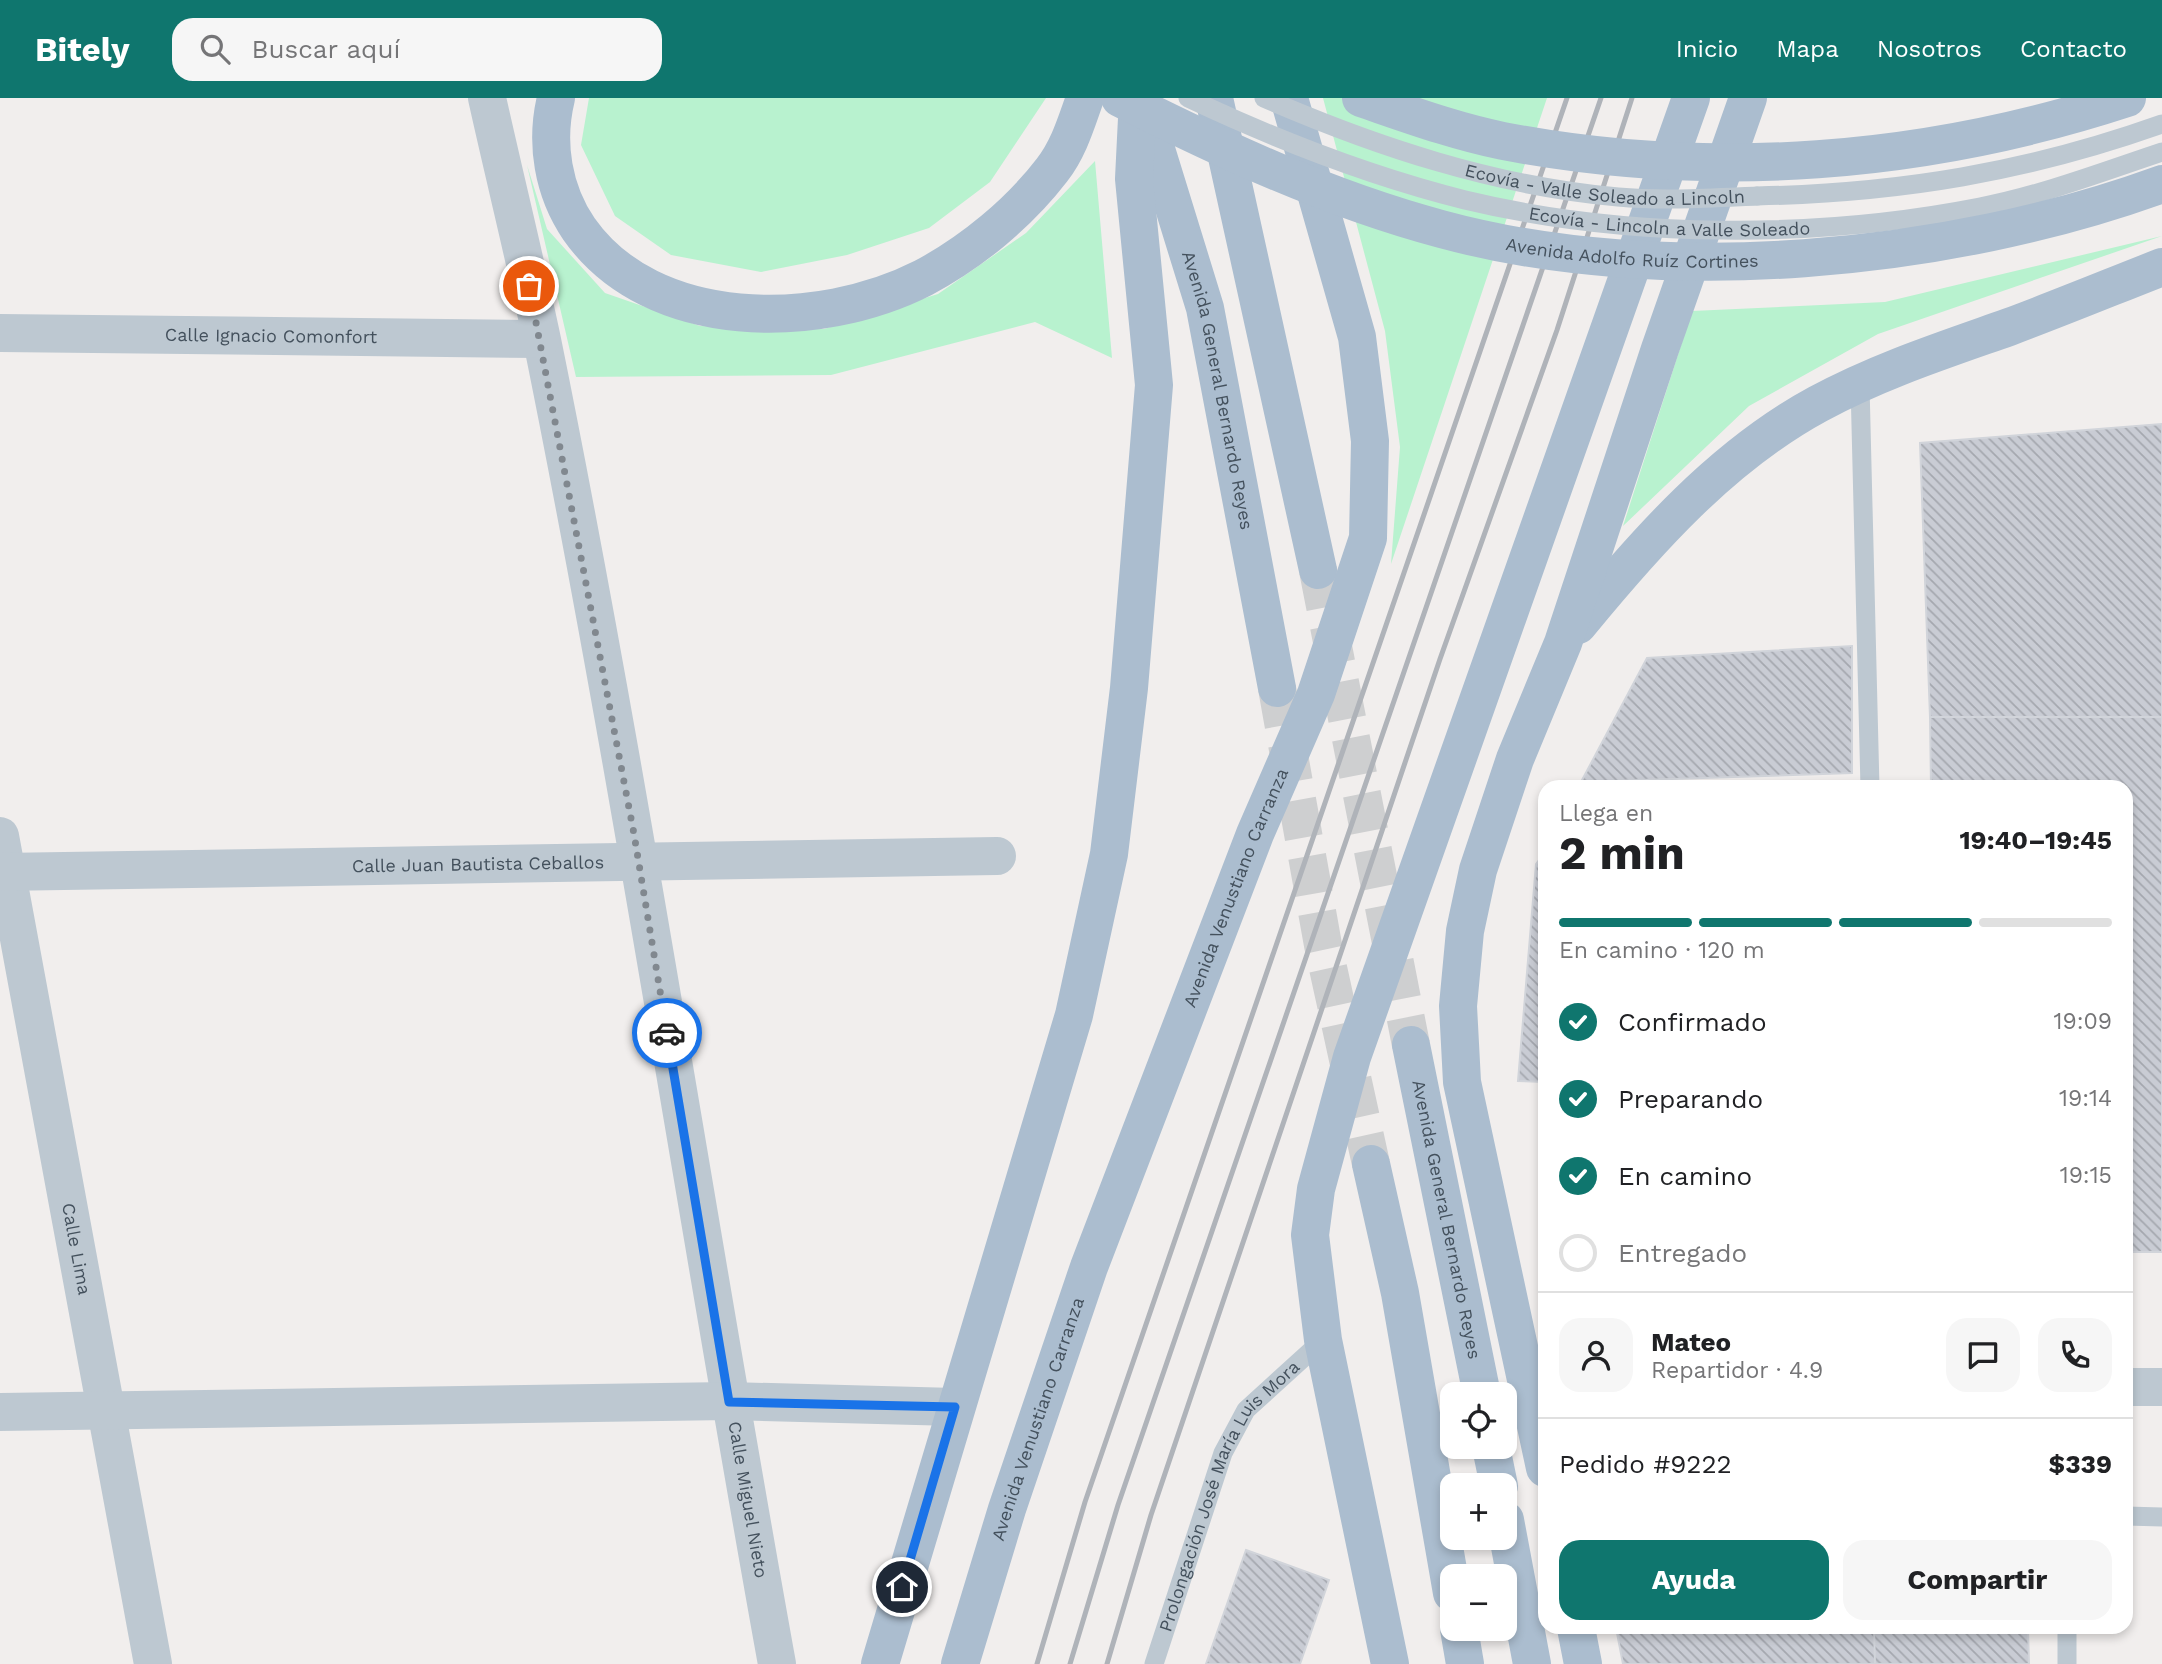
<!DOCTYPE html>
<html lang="es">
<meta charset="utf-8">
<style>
body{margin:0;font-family:"Work Sans",sans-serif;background:#f6f6f6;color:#202124;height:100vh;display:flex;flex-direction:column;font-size:26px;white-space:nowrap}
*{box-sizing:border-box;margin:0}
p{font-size:23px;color:#757577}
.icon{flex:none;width:38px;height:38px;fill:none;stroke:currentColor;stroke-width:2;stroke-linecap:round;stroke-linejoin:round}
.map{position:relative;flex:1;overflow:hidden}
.details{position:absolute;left:1538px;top:682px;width:595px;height:854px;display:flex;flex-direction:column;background:#fff;border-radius:21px;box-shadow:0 4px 10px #0003}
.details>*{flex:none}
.controls{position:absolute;left:1440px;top:1284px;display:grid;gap:14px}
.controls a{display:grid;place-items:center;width:77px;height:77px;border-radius:14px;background:#fff;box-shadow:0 4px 10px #0003;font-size:35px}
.pin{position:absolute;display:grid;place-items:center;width:60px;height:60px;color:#fff;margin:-30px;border:4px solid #fff;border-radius:50%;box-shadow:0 2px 7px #0007}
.courier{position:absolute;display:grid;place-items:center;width:70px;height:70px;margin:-35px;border:5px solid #1a73e8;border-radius:50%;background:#fff;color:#222;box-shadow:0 2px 9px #0007}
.headline em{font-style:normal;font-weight:700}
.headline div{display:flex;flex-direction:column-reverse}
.headline{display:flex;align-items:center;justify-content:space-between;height:119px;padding:0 21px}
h1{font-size:46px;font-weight:700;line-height:52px}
.bar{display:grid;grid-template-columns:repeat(4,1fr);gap:10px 7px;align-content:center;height:84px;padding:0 21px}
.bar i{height:9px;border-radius:5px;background:#e0e0e0}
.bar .current{background:#0f766e}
.bar p{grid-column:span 4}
.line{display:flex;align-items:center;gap:18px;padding:0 21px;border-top:2px solid #e0e0e0}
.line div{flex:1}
.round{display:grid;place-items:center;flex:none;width:74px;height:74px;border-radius:21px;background:#f6f6f6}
ol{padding:0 21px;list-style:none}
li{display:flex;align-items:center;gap:21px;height:77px}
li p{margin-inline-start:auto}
li .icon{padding:7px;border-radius:50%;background:#0f766e;color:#fff;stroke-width:4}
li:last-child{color:#757577}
li i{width:38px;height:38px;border:4px solid #e0e0e0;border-radius:50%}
.action{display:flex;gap:14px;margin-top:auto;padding:14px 21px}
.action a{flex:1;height:80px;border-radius:21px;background:#0f766e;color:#fff;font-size:28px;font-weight:700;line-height:80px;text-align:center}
.action a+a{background:#f6f6f6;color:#202124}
header{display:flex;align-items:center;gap:42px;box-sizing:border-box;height:98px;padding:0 35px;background:#0f766e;color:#fff}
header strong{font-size:33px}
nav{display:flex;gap:38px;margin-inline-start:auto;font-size:24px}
.search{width:490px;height:63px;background:#f6f6f6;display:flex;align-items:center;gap:18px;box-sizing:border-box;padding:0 24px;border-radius:21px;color:#757577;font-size:26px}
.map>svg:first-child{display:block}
.grass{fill:#b8f2cf}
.building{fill:url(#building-back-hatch);stroke:#d1d4da;stroke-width:2}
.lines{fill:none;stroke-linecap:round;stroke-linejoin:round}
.primary-tunnel{stroke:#cecfd0;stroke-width:38;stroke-dasharray:38 19;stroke-linecap:butt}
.lane{stroke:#bdc8d1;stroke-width:19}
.street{stroke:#bdc8d1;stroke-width:38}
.primary{stroke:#abbdcf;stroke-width:38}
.rail{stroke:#afb3b9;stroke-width:5}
.lane-bridge{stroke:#bdc8d1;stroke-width:19}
.primary-bridge{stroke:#abbdcf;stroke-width:38}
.done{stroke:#81888f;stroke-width:7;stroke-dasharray:0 12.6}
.route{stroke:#1a73e8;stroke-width:9}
.labels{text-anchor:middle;stroke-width:5;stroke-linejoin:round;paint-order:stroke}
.street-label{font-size:18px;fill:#44515d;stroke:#fff}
</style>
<header>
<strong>Bitely</strong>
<div class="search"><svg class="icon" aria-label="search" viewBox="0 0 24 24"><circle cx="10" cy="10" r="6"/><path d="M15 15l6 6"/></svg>Buscar aquí</div>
<nav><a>Inicio</a><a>Mapa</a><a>Nosotros</a><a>Contacto</a></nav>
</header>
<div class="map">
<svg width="2162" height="1566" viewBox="0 0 2162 1566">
<defs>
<pattern id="building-back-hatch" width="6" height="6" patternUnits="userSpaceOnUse" patternTransform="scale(1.75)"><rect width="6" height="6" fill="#c9ccd4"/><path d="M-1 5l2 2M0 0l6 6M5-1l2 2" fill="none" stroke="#a5a8af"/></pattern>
</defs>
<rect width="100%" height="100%" fill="#f1eeed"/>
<path class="grass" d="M589 0H1046L990 84 929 130 847 157 761 174 671 157 615 118 581 47Z
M1323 0H1547L1391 466 1400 349 1385 233Z
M1095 63 1112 260 1035 224 831 277 576 279 527 67 547 131 605 195 700 228 824 231 938 196 1026 135Z
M2162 138 1878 236 1749 308 1623 428 1692 213 1885 204Z"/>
<path class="building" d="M2162 326V619H1930L1920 345Z
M1852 548V675L1581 684 1647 560Z
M1930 619H2162V1154H2126V690H1931Z
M1545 754V984L1518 983 1536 766Z
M1246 1452 1329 1482 1300 1566H1206Z
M1616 1530H1874L1875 1566H1623Z
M1874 1530H2028L2029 1566H1875Z"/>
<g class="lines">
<path class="primary-tunnel" d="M1318 472 1411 947
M1277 590 1323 847 1371 1066"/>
<g class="lane">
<path d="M1757 98C1900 95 2027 74 2162 26"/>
<path d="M1860 287 1870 690"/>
<path d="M2126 1418 2162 1419"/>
<path d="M2067 1530V1566"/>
<path id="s1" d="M1154 1566 1223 1355 1246 1312 1323 1242"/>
</g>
<g class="street">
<path id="s2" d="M487 0C505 81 525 161 542 242 631 681 697 1125 777 1566"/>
<path id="s3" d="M0 235 541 241"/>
<path id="s4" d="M0 738 153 1566"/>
<path id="s5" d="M0 774 997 758"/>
<path d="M2126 1289H2162"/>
<path d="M0 1314 729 1303 955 1309"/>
</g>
<g class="primary">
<path d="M556 0C545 45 553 93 579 131 652 235 819 233 923 180 972 154 1019 115 1052 72 1069 50 1076 25 1085 0"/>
<path d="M1214 0 1318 472"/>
<path id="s6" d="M1147 22 1205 210 1277 590"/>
<path d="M1578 527C1646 444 1722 358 1818 306 1879 273 1944 252 2009 229 2060 210 2111 189 2162 169"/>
<path id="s7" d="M1411 947 1482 1297"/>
<path d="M1371 1066 1400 1195 1452 1495"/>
<path d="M1491 1349 1499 1388"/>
<path d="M1545 1370 1462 984 1458 908 1465 833 1478 772 1515 661 1563 545 1660 251 1748 0"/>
<path d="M1505 1422 1532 1566"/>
<path d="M1576 1530 1583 1566"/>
<path d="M1459 1531 1465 1566"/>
<path d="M880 1566 1074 917 1109 756 1129 590 1154 287 1134 81 1138 0"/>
<path id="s8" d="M960 1566 1007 1411 1089 1169 1255 736 1316 596 1368 440 1370 343 1357 239 1289 0"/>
<path d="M1390 1566 1323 1242 1310 1137 1316 1091 1352 959 1691 0"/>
</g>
<path class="rail" d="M1037 1566 1085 1404 1567 0
M1070 1566 1118 1407 1601 0
M1107 1566 1151 1417 1440 561 1557 232 1632 0"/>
<g class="lane-bridge">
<path id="s9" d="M1188 0C1277 42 1369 78 1465 102 1627 141 1817 141 1980 109 2042 97 2102 74 2162 54"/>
<path id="s10" d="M1264 0C1377 49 1495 88 1618 99 1664 103 1711 100 1757 98"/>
</g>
<g class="primary-bridge">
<path id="s11" d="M1120 0C1223 52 1329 101 1441 131 1662 191 1948 164 2162 86"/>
<path d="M1361 0C1408 16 1454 33 1503 43 1711 83 1926 66 2127 0"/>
</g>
</g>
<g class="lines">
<path class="done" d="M529 188 634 736 667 935"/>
<path class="route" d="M667 935 729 1304 955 1309 902 1489"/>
</g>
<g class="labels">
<g class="street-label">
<text dy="6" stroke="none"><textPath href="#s10" startOffset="355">Ecovía - Valle Soleado a Lincoln</textPath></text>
<text dy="6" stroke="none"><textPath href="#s9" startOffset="502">Ecovía - Lincoln a Valle Soleado</textPath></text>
<text dy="6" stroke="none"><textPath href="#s11" startOffset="541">Avenida Adolfo Ruíz Cortines</textPath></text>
<text dy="6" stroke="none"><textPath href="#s3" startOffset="271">Calle Ignacio Comonfort</textPath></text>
<text dy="6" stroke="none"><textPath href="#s6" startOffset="280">Avenida General Bernardo Reyes</textPath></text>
<text dy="6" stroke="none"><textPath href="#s5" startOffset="478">Calle Juan Bautista Ceballos</textPath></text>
<text dy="6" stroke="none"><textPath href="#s8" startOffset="824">Avenida Venustiano Carranza</textPath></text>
<text dy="6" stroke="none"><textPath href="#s7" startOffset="178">Avenida General Bernardo Reyes</textPath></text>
<text dy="6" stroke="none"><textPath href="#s4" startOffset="420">Calle Lima</textPath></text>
<text dy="6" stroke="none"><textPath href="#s8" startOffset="257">Avenida Venustiano Carranza</textPath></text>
<text dy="6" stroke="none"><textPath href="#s1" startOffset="187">Prolongación José María Luis Mora</textPath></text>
<text dy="6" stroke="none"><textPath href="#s2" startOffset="1426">Calle Miguel Nieto</textPath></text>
</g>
</g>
</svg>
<div class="controls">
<a><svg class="icon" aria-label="locate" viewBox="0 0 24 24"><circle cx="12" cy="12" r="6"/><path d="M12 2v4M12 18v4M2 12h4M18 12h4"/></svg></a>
<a>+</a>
<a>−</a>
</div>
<div class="pin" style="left:529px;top:188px;background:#ea580c"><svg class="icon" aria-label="bag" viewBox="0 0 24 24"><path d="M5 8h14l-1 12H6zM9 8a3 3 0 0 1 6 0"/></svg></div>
<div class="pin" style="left:902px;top:1489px;background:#1f2937"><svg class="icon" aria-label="home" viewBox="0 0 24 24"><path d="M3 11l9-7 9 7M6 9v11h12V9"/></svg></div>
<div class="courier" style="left:667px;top:935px"><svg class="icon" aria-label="car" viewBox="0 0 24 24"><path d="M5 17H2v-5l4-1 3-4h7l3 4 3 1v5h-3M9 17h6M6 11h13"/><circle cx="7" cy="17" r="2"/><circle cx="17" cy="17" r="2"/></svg></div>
<section class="details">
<div class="headline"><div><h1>2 min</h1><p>Llega en</p></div><em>19:40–19:45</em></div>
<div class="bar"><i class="current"></i><i class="current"></i><i class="current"></i><i></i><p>En camino · 120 m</p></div>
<ol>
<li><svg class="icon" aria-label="check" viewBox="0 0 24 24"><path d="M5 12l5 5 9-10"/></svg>Confirmado<p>19:09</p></li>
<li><svg class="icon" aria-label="check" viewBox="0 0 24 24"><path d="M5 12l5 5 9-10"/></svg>Preparando<p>19:14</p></li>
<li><svg class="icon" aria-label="check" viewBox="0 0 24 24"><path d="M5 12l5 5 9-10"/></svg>En camino<p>19:15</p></li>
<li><i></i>Entregado</li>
</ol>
<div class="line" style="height:126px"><a class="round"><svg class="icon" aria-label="person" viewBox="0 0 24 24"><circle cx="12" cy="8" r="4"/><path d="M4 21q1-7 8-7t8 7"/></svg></a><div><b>Mateo</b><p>Repartidor · 4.9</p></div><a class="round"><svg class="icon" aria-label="chat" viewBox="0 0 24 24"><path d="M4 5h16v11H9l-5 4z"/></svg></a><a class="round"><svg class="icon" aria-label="phone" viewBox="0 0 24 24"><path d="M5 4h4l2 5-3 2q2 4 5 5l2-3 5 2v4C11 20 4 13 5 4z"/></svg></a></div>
<div class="line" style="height:91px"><div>Pedido #9222</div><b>$339</b></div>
<div class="action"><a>Ayuda</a><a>Compartir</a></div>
</section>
</div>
